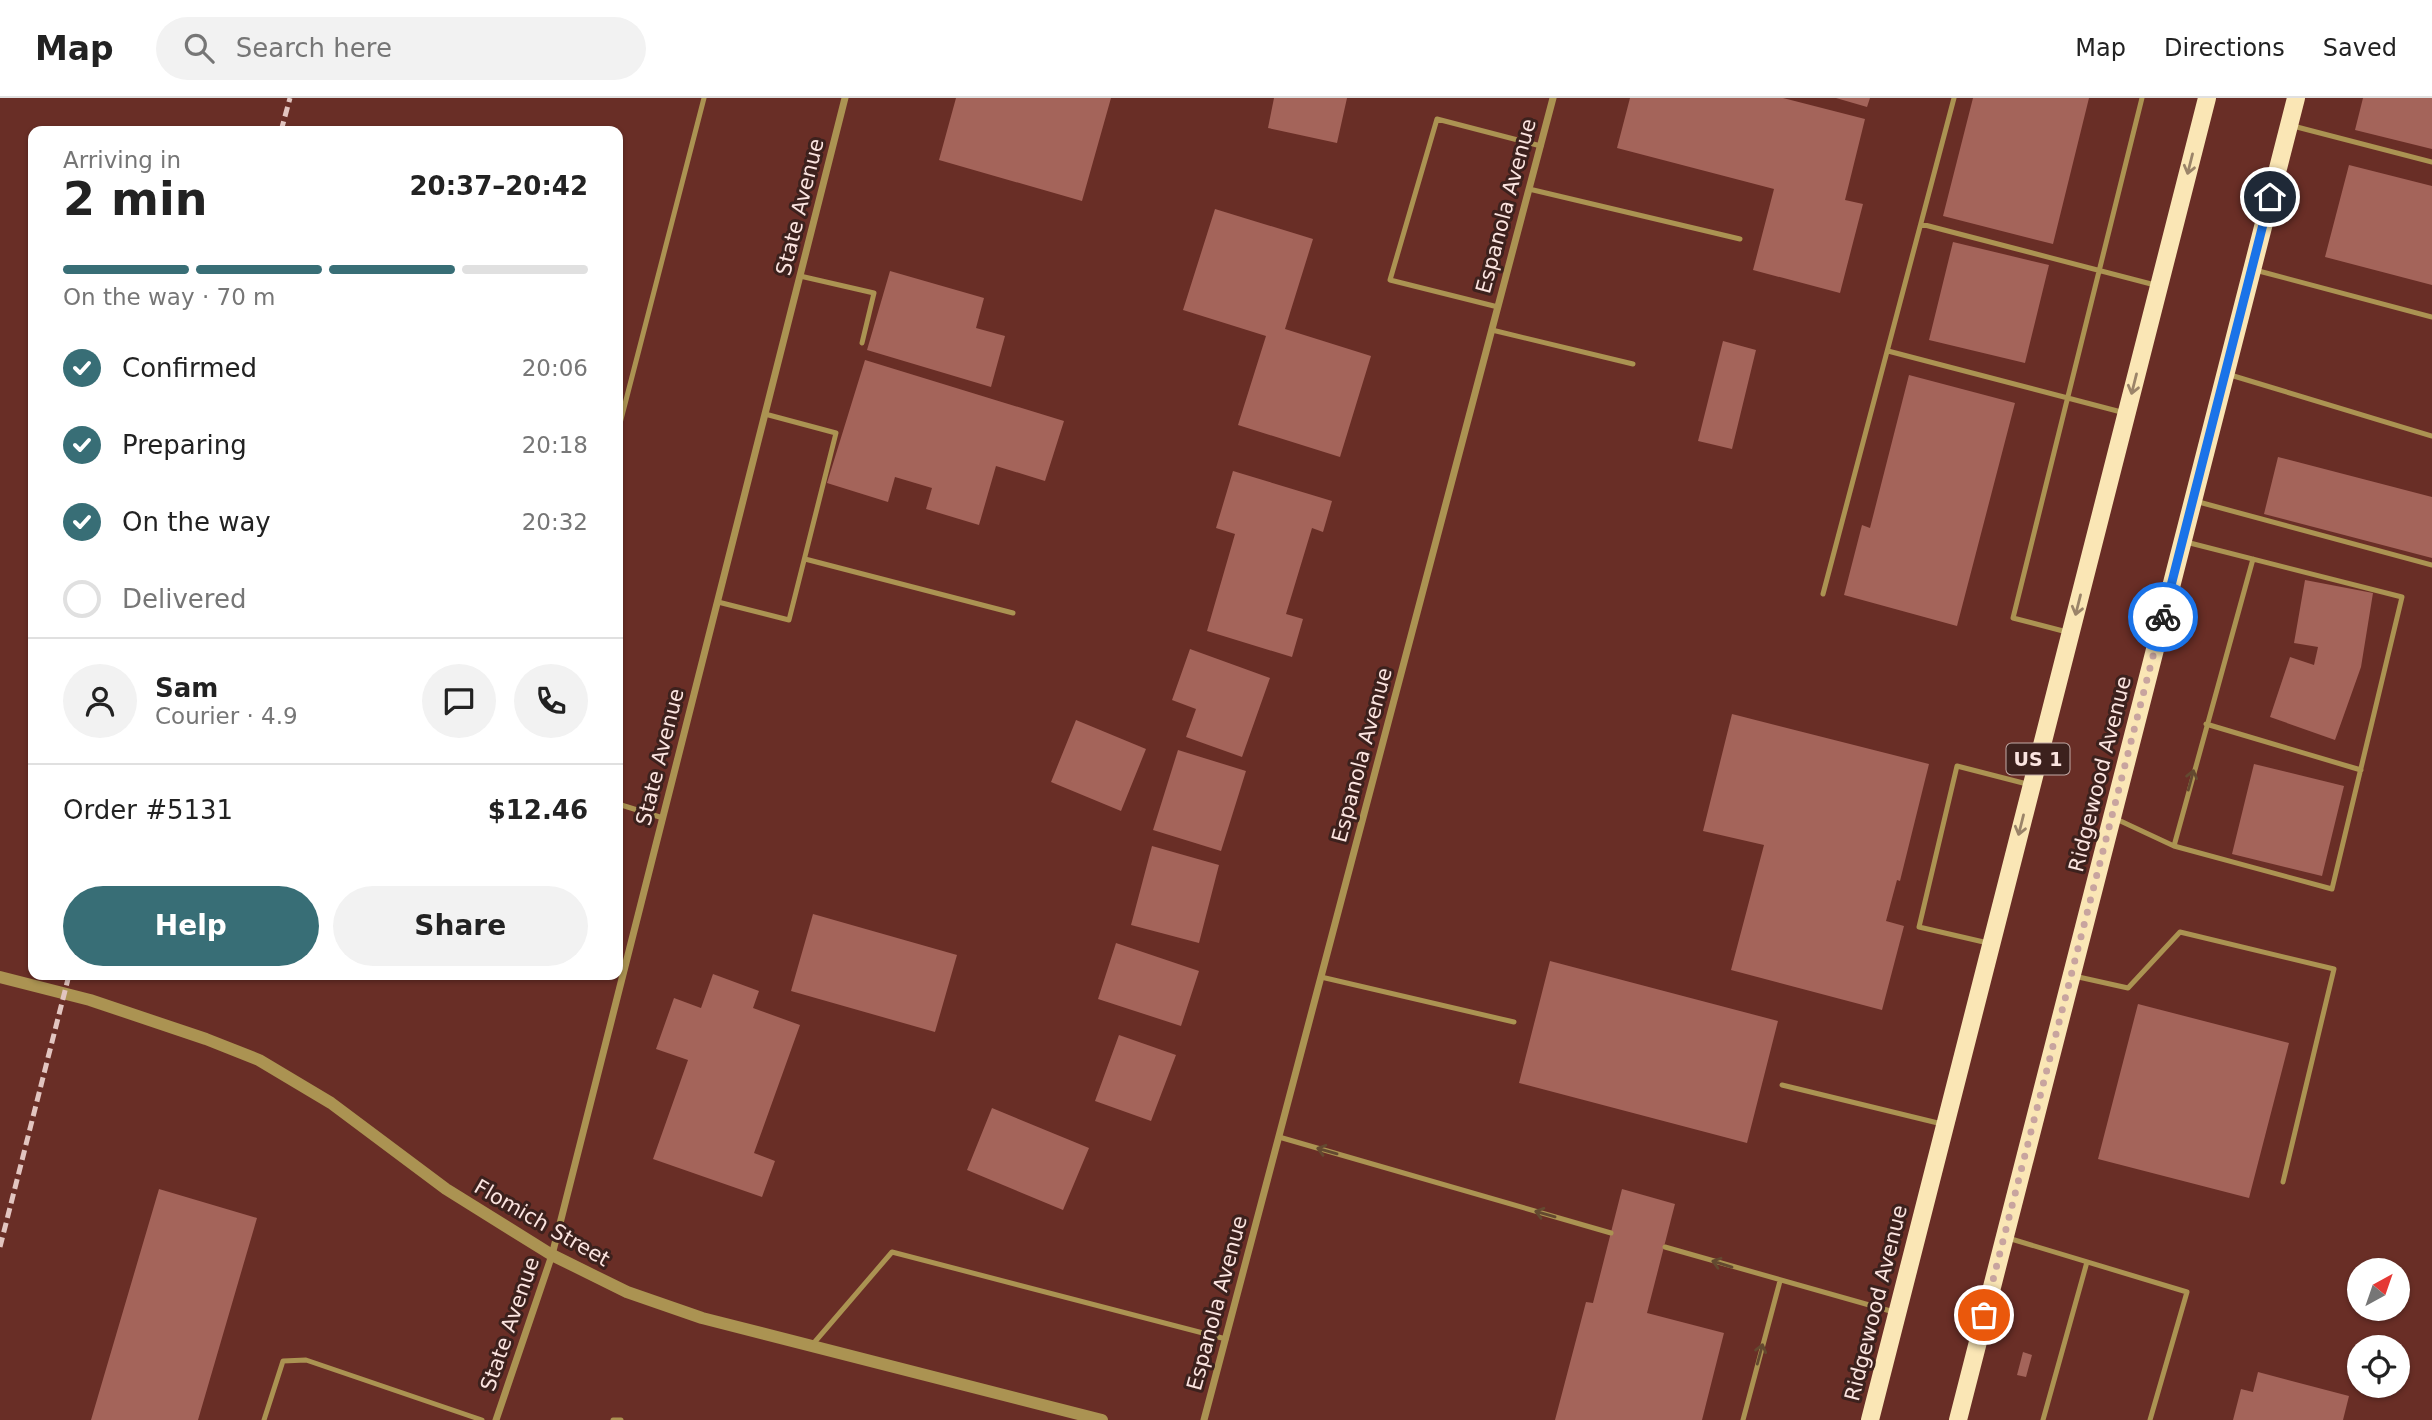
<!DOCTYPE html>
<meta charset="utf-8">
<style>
body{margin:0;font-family:"DejaVu Sans",sans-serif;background:#f2f2f2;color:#222;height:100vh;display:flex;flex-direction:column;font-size:26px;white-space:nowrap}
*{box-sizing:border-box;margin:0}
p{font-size:23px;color:#767676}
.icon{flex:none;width:38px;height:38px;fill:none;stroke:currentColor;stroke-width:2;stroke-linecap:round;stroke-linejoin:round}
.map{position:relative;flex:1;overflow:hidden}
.sheet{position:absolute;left:28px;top:28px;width:595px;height:854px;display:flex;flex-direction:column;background:#fff;border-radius:14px;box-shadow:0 2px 5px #0004}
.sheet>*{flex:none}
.needle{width:46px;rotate:40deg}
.buttons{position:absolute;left:2347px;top:1160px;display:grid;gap:14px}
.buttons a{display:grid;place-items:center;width:63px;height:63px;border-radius:50%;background:#fff;box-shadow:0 2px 5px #0004;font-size:35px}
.pin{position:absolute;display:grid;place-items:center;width:60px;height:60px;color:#fff;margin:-30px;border:4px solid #fff;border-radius:50%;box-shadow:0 2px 7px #0007}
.courier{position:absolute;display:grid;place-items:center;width:70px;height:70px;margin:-35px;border:5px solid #1a73e8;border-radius:50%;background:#fff;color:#222;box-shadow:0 2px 9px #0007}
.summary em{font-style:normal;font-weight:600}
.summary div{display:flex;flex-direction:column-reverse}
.summary{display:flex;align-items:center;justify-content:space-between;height:119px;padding:0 35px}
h1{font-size:46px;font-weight:600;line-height:52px}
.bar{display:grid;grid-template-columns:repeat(4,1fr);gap:10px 7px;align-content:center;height:84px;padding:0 35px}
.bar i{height:9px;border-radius:5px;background:#e0e0e0}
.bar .selected{background:#386e76}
.bar p{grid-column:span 4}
.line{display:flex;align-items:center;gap:18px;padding:0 35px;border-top:2px solid #e0e0e0}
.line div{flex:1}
.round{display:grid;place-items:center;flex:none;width:74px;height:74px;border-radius:37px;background:#f2f2f2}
ol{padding:0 35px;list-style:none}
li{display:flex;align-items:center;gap:21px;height:77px}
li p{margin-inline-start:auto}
li .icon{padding:7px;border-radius:50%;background:#386e76;color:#fff;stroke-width:4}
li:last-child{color:#767676}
li i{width:38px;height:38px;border:4px solid #e0e0e0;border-radius:50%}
.button{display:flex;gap:14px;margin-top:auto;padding:14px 35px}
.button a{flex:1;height:80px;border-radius:42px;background:#386e76;color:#fff;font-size:28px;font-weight:600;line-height:80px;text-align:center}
.button a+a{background:#f2f2f2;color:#222}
header{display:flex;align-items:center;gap:42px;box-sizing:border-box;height:98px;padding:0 35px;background:#fff;border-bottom:2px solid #e0e0e0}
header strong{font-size:33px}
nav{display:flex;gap:38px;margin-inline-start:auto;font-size:24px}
.search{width:490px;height:63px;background:#f2f2f2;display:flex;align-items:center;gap:18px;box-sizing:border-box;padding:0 24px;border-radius:38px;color:#767676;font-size:26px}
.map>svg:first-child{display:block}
.building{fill:#a4645a}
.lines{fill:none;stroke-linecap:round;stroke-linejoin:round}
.service{stroke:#ab9352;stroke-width:5}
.minor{stroke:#ab9352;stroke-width:7}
.tertiary{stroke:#ab9352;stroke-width:12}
.primary{stroke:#fae6b5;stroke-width:18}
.rail{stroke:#e2c5c0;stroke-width:5;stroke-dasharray:10 5;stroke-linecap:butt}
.oneway{stroke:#9b8469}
.oneway2{stroke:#634930}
.done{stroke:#c8a49f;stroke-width:7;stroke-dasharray:0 12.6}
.route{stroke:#1a73e8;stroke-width:9}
.labels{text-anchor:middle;stroke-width:6;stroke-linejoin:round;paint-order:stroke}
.shield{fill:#3c211d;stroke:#c2aaa6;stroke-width:2}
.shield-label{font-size:19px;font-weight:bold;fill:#fbe4e0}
.street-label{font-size:21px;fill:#fbe4e0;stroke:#3c211d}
</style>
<header>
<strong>Map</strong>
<div class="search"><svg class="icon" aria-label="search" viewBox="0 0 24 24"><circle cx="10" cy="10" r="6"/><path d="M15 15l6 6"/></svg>Search here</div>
<nav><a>Map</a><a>Directions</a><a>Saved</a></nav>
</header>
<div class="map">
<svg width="2432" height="1322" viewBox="0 0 2432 1322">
<rect width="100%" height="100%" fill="#692e26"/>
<path class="building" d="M956 0H1111L1082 103 939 62Z
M1274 0H1347L1337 45 1268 30Z
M1630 0H1783L1865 21 1845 102 1863 106 1840 195 1753 172 1774 91 1617 50Z
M1836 0H1870L1867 9Z
M1973 0H2089L2053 146 1943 118Z
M2363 0H2432V51L2355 32Z
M2349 67 2432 88V187L2325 159Z
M1215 111 1313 141 1285 231 1371 258 1340 359 1238 327 1266 238 1183 212Z
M1953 144 2049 167 2025 265 1929 242Z
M890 173 984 200 976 230 1005 238 991 289 867 252Z
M1723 243 1756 252 1732 351 1698 343Z
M865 262 1064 323 1045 383 996 368 979 427 926 411 932 390 895 379 888 404 827 385Z
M1909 277 2015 305 1957 528 1844 497 1862 427 1870 430Z
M2278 359 2432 399V460L2264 416Z
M1233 373 1332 403 1323 434 1312 430 1286 516 1303 521 1292 559 1207 533 1235 436 1216 430Z
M2305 482 2373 495 2361 569 2335 642 2270 619 2290 559 2314 567 2318 549 2294 545Z
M1190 551 1270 580 1242 659 1186 639 1196 611 1172 602Z
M1732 616 1929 666 1900 783 1897 782 1886 823 1904 828 1882 912 1731 872 1764 747 1703 733Z
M1076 622 1146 651 1121 713 1051 684Z
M1178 652 1246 673 1221 753 1153 732Z
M2254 666 2344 688 2322 778 2232 756Z
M1152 748 1219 767 1199 845 1131 827Z
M813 816 957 857 935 934 791 893Z
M1116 845 1199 873 1181 928 1098 901Z
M1550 863 1778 923 1747 1045 1519 985Z
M713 876 759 893 753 910 800 927 754 1055 775 1063 762 1099 653 1061 688 962 656 951 674 900 701 910Z
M2138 906 2289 945 2249 1100 2098 1061Z
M1119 937 1176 957 1151 1023 1095 1003Z
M992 1010 1089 1050 1063 1112 967 1072Z
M159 1091 257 1120 198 1322H91Z
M1622 1091 1675 1106 1647 1215 1724 1235 1702 1322H1555L1586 1204 1593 1205Z
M2023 1254 2032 1257 2026 1279 2017 1277Z
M2258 1274 2349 1298 2343 1322H2233L2241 1291 2253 1294Z"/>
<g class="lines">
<path class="service" d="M2293 28 2432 64
M1529 91 1740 141
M1921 126 2155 187
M2255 172 2432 219
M800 178 874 195 862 245
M1498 209 1390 182 1437 21 1541 48
M1492 232 1633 266
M1888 253 2125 315
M2227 276 2432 338
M618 333 704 0
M2195 403 2432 467
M805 461 1013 515
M1823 496 1954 0
M718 504 789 522 836 335 765 316
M2067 534 2013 520 2142 0
M2206 626 2361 672
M618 706 663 720
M2114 720 2174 748 2332 791 2402 499 2186 444
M2174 748 2253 461
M1988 845 1919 829 1957 668 2027 686
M2074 878 2128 890 2180 834 2334 871 2283 1084
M1321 879 1514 924
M1782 987 1942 1026
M1279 1039 1611 1135
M2008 1140 2187 1194 2150 1322
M1665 1149 1894 1214
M813 1246 892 1154 1226 1241
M264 1322 283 1263 306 1262 482 1322
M613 1322H621
M1743 1322 1780 1183
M2043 1322 2087 1164"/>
<path class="minor" d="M496 1322 552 1157 845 0
M1204 1322 1553 0"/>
<path class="tertiary" d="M0 879 90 902 206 941 259 962 331 1005 446 1091 552 1157 627 1194 702 1220 1102 1322"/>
<path class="primary" d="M1870 1322 2207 0
M1958 1322 2296 0"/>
<path class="rail" d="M281 33 290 0
M0 1149 69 877"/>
</g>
<defs><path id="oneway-shaft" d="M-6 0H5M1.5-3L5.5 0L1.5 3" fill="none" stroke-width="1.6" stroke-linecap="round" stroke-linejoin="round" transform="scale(1.75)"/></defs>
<g class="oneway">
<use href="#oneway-shaft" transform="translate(2190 66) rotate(104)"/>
<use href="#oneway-shaft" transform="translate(2134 286) rotate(104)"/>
<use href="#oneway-shaft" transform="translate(2078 507) rotate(104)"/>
<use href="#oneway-shaft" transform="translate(2021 727) rotate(104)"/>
</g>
<g class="oneway2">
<use href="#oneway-shaft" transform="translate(2191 682) rotate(-75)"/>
<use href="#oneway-shaft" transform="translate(1327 1053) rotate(-164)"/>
<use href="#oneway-shaft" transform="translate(1545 1116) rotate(-164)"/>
<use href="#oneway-shaft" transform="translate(1722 1166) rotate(-163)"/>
<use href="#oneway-shaft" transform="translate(1760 1256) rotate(-75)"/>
</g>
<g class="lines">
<path class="done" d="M1984 1217 2163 519"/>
<path class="route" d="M2163 519 2270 99"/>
</g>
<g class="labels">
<rect class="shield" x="2006.5" y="645.5" width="63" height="31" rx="5"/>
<g class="shield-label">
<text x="2038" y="668">US 1</text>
</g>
<g class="street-label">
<text transform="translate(1506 108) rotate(-75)" y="7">Espanola Avenue</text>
<text transform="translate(800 109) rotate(-76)" y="7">State Avenue</text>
<text transform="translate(1362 657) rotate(-75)" y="7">Espanola Avenue</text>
<text transform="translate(660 659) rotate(-76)" y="7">State Avenue</text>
<text transform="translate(2100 676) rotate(-76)" y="7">Ridgewood Avenue</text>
<text transform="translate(542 1125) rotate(30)" y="7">Flomich Street</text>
<text transform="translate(1217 1205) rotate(-75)" y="7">Espanola Avenue</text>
<text transform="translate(1876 1205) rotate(-76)" y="7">Ridgewood Avenue</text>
<text transform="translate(510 1226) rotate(-71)" y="7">State Avenue</text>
</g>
</g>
</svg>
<div class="buttons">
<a><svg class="needle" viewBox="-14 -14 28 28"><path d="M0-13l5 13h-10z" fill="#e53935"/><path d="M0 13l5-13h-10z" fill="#767676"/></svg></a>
<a><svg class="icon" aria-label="locate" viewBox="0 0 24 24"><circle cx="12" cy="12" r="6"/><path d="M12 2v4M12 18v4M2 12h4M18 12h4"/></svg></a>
</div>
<div class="pin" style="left:1984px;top:1217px;background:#ea580c"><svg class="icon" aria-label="bag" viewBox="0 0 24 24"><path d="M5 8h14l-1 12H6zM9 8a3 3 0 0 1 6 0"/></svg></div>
<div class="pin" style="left:2270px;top:99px;background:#1f2937"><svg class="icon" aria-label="home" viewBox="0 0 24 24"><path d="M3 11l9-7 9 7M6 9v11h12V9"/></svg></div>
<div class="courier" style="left:2163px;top:519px"><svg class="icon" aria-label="bike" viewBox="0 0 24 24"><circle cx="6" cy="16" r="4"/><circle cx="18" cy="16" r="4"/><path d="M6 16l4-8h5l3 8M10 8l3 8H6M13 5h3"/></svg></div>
<section class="sheet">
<div class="summary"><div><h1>2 min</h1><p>Arriving in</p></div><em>20:37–20:42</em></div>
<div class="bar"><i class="selected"></i><i class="selected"></i><i class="selected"></i><i></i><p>On the way · 70 m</p></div>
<ol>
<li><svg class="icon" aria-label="check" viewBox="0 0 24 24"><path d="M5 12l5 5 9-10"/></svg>Confirmed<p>20:06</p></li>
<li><svg class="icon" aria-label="check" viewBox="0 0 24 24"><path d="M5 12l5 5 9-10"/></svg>Preparing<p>20:18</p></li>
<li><svg class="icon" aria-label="check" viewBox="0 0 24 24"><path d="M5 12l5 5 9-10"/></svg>On the way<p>20:32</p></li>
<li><i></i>Delivered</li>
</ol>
<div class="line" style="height:126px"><a class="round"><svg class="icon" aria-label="person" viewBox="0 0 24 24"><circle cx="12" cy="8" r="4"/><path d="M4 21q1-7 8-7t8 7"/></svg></a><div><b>Sam</b><p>Courier · 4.9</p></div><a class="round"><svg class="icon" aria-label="chat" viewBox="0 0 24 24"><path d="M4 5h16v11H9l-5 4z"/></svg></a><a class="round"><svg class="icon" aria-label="phone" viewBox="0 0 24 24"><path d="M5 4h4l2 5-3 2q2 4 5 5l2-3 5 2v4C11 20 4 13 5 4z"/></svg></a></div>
<div class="line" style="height:91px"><div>Order #5131</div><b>$12.46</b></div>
<div class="button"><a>Help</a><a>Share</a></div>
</section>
</div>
